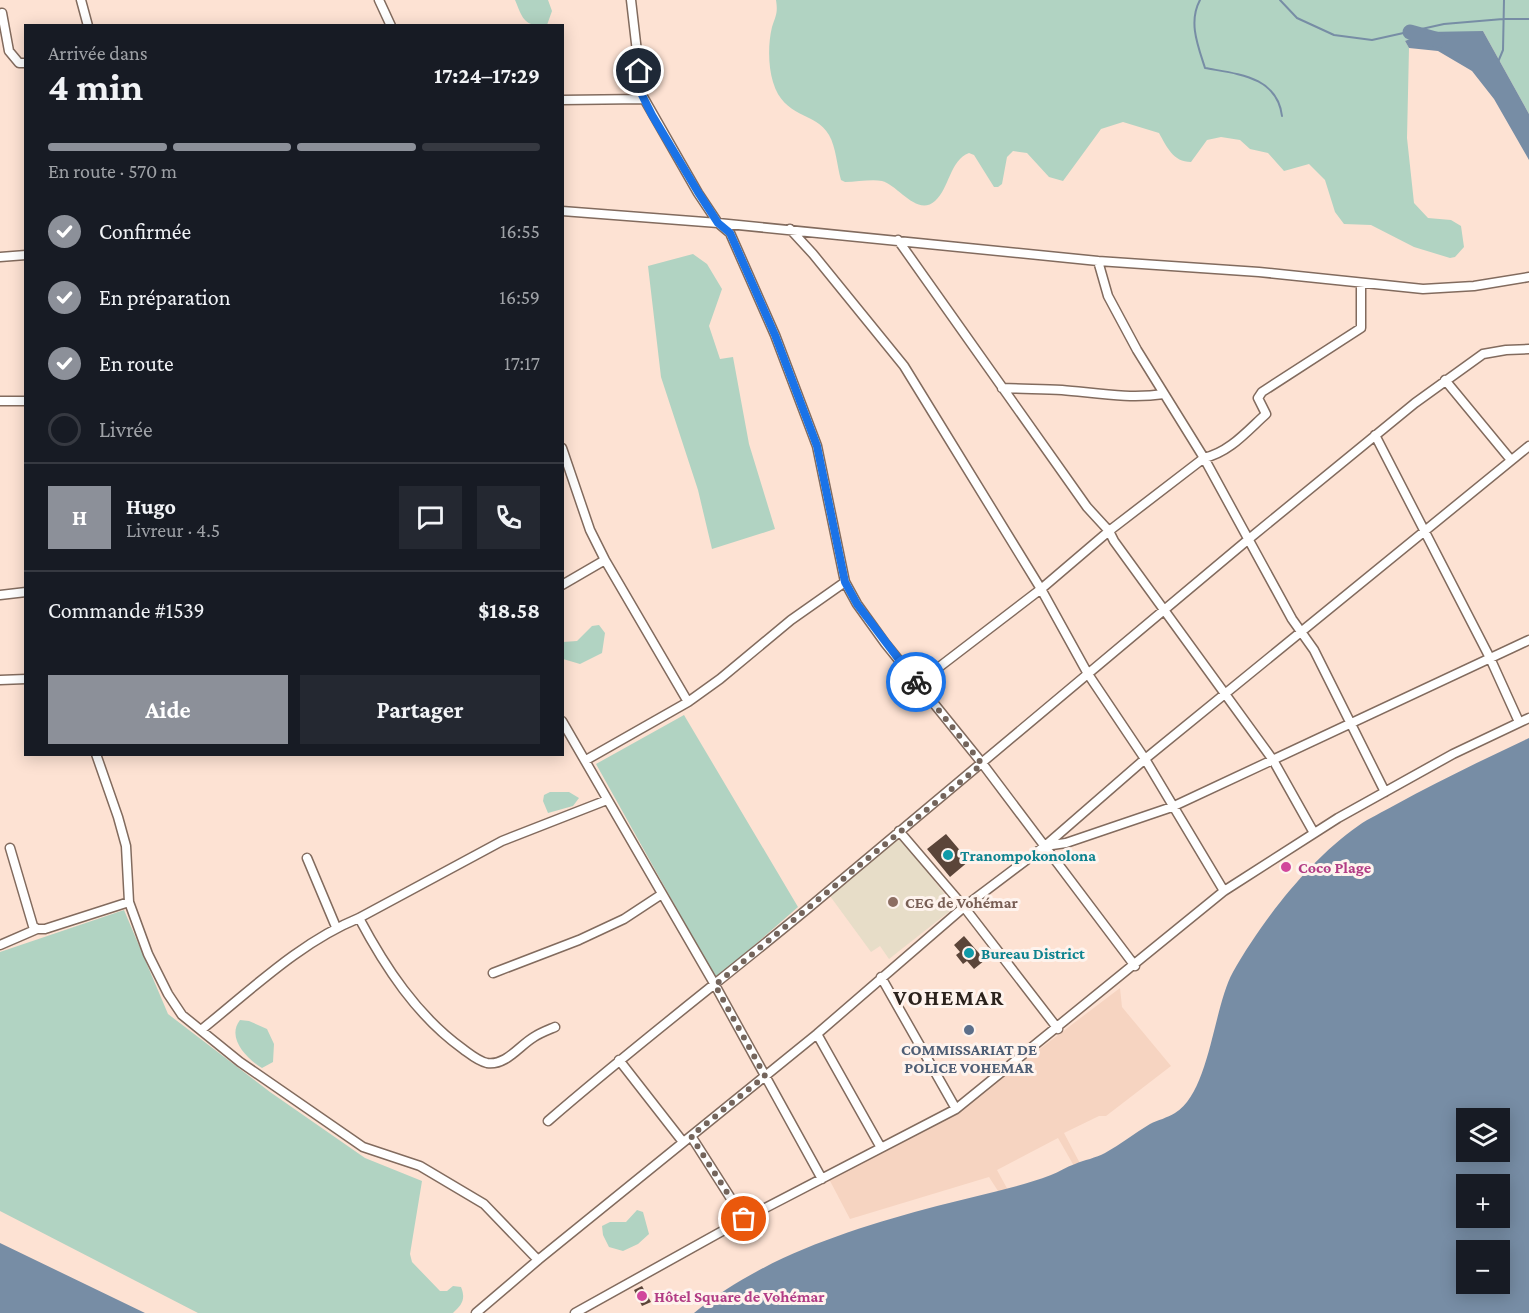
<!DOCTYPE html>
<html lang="fr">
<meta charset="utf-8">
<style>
body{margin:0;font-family:"Crimson Pro",serif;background:#242831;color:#f1f3f6;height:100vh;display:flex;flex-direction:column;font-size:22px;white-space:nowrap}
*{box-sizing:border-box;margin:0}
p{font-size:20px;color:#9ea1a6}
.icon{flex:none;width:33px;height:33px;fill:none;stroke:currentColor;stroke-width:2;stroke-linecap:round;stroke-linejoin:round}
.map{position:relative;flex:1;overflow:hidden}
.details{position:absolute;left:24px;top:24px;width:540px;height:732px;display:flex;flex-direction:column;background:#171b24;border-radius:0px;box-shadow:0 3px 15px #0003}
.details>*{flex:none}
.controls{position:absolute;left:1456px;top:1108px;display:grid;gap:12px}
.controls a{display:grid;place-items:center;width:54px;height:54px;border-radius:0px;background:#171b24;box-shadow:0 3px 15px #0003;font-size:30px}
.pin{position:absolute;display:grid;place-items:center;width:51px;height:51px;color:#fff;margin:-26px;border:3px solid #fff;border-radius:50%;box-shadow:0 2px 6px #0007}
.courier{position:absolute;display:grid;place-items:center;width:60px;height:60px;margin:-30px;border:4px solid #1a73e8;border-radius:50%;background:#fff;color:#222;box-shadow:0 2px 8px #0007}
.headline em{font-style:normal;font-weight:700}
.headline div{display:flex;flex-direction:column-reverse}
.headline{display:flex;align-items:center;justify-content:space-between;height:102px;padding:0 24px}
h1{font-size:39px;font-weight:700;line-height:45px}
.bar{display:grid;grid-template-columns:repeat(4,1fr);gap:9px 6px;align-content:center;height:72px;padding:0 24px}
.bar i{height:8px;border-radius:4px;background:#363941}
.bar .on{background:#8c9099}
.bar p{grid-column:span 4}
.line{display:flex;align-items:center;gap:15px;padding:0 24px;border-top:2px solid #363941}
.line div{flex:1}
.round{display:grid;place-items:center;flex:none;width:63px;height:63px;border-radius:0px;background:#242831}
ol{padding:0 24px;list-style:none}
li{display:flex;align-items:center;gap:18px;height:66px}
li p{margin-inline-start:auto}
li .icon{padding:6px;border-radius:50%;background:#8c9099;color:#fff;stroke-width:4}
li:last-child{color:#9ea1a6}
li i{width:33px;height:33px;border:3px solid #363941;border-radius:50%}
.button{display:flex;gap:12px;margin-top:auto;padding:12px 24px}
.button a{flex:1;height:69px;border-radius:0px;background:#8c9099;color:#fff;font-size:24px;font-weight:700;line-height:69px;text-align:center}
.button a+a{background:#242831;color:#f1f3f6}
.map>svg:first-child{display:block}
.built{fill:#f6d4c1;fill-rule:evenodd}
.education{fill:#e7ddc8}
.green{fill:#b1d3c2}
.water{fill:#778da5;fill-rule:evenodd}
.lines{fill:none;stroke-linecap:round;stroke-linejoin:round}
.stream{stroke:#778da5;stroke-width:2}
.river{stroke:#778da5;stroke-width:15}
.building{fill:#5b4539}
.minor-casing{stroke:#826b5e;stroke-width:11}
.minor{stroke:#fff;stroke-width:8}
.done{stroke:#74655c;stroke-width:6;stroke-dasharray:0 10.8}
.route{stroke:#1a73e8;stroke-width:8}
.culture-dot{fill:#0f9aa8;stroke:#fef3ed;stroke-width:2}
.hotel-dot{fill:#d1479c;stroke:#fef3ed;stroke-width:2}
.education-dot{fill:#8d6e63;stroke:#fef3ed;stroke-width:2}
.service-dot{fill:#5c6f8a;stroke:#fef3ed;stroke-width:2}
.labels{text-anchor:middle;stroke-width:6;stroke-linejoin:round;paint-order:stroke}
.culture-label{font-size:16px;font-weight:bold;fill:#0d838f;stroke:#fef3ed;text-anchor:start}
.hotel-label{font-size:16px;font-weight:bold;fill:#b23c85;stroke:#fef3ed;text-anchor:start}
.education-label{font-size:16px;font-weight:bold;fill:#785e54;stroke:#fef3ed;text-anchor:start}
.service-label{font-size:16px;font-weight:bold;fill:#4e5e75;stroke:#fef3ed}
.district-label{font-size:22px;font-weight:bold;letter-spacing:1.5px;fill:#2b221c;stroke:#fef3ed}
</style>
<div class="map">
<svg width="1529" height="1313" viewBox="0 0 1529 1313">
<rect width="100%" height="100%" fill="#fde2d3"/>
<path class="built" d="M1120 988 1122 1007 1171 1066 1106 1116H1099L1064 1133 1084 1171 1007 1205 989 1177 850 1219 829 1179 950 1117ZM1058 1138 1078 1173 1014 1201 997 1170Z"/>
<path class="education" d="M900 838 955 907 889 959 880 946 871 952 830 896Z"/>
<path class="green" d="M515 0H548L552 11 547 25C524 27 523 19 515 0Z
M776 0H1529V114L1483 31 1405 41 1409 48 1407 138 1414 203 1428 218 1451 220 1461 226 1464 247 1455 257 1450 258 1414 247 1371 225 1344 224 1335 212 1325 180 1309 164 1284 171 1268 153 1250 149 1240 140 1221 137 1207 140 1191 162C1173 162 1167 147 1159 133L1123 122 1101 129 1063 181 1049 177 1027 153 1013 151 1007 157 1002 184 998 187H994L974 155 969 153C950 160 949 189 935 201 917 217 898 185 882 181 871 179 857 182 845 182L841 180C837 166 836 147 829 135 815 111 784 119 773 82 768 66 768 43 772 27 776 15 778 13 776 0Z
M693 254 707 264 722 289 709 326 720 359 733 357 749 444 775 529 712 549 698 490 661 377 648 266Z
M599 625 605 633 602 653 580 664 563 659V642L577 641 592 626Z
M684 715 798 907 716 979 596 764Z
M550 792H569L579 798 573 806 548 813 543 801 544 795Z
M124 910 168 1014 270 1092 365 1158 422 1181 410 1254 412 1262 440 1291H447L453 1286 461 1287C466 1299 462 1305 453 1313H198L0 1211V952Z
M240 1020 249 1021 267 1029 274 1044 273 1062 262 1068C247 1059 226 1038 240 1020Z
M637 1210 643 1212 649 1234 638 1244 623 1251 609 1247 603 1235 602 1226 610 1222H626Z"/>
<path class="water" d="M1483 31 1529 114V160L1494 99 1472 71 1438 51 1409 48 1405 41 1427 32Z
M1529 738V1313H694C764 1256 851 1229 937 1206 975 1196 1014 1189 1051 1175 1059 1172 1066 1167 1075 1164 1084 1160 1096 1158 1105 1153 1121 1144 1135 1133 1150 1124 1158 1120 1167 1118 1175 1113 1210 1092 1213 1008 1233 972 1262 921 1309 860 1358 826 1369 818 1383 812 1395 805 1439 781 1484 759 1529 738ZM1467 1119H1500V1152H1467ZM1467 1185H1500V1218H1467ZM1467 1251H1500V1284H1467Z
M0 1243 145 1313H0Z"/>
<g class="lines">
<path class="stream" d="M1200 0C1188 22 1198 46 1205 68 1237 74 1277 76 1282 116
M1280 0 1297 18 1334 35 1372 40 1444 24 1503 19H1529
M1498 62 1503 50 1504 0"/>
<path class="river" d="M1410 32 1439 40"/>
</g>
<path class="building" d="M946 834 969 861 950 877 927 849Z
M964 936 985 960 974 969 967 961 963 964 956 955 960 952 954 945Z
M642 1286 651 1302 642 1306 634 1290Z"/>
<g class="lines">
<g class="minor-casing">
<path id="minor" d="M81 0 88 26
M379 0 391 26
M631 0 642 95 698 193 718 223 730 233 775 335 817 446 845 582 857 604 885 643 982 763 1135 966
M2 13 9 51 19 63H26
M562 100 644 99
M562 211 718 223 1098 261 1259 272 1423 289 1474 286 1529 277
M790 229 813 254 904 366 1041 589 1088 674 1145 759 1224 891
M898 240 1087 507 1109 531 1114 541 1273 760 1314 833
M0 257 26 255
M1098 261 1108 296 1137 350 1204 458 1292 619 1314 650 1385 792
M1445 380 1511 460
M1002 388C1022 389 1042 389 1062 390 1097 393 1129 399 1164 394
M0 401H26
M1375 435 1490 658 1519 722
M562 448 590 530 605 560 688 702
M562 585 605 560
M0 595 26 592
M0 680 26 679
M917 684 1041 589 1109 531 1204 458C1230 452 1247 431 1266 414L1258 398 1262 392 1361 328V283
M562 721 715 985 822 1179
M96 754 118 817 126 846 129 902 148 954 168 994 182 1015 240 1062 363 1147 420 1166 484 1204 538 1260
M586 760 688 702 720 679 791 620 845 582
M899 831 964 907 1058 1029
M1045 846 1066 843 1172 807 1529 640
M10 848 33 926 37 929H45L129 902
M307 858 336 927
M359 918C385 967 417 1016 463 1049 470 1054 478 1061 487 1063 506 1066 520 1045 534 1037 540 1033 548 1030 555 1027
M0 945 37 929
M493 973 579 940 624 919 662 894
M881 977 956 1109
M201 1030C251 990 300 942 359 918L502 841 607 800
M817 1034 880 1146
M619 1060 683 1142
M548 1121C632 1048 720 981 806 910L1250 538 1415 403 1483 354 1506 350 1529 349
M691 1136 744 1219
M476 1313 538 1260 817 1034 964 907 1045 846 1145 759 1529 446
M575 1313 744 1219 956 1109 1224 891 1338 818 1453 754 1529 718"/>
</g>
<use href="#minor" class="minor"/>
</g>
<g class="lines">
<path class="done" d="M744 1219 691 1136 765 1076 715 985 982 764 916 682"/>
<path class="route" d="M639 71 642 95 652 115 698 192 718 223 730 233 775 335 817 446 845 582 857 604 916 682"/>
</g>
<g class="culture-dot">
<circle cx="948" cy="855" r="6"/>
<circle cx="969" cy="953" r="6"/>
</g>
<g class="hotel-dot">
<circle cx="1286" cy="867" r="6"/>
<circle cx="642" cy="1296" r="6"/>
</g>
<circle class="education-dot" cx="893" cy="902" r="6"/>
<circle class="service-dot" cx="969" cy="1030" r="6"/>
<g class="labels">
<g class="culture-label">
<text x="960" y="861">Tranompokonolona</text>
<text x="981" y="959">Bureau District</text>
</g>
<g class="hotel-label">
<text x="1298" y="873">Coco Plage</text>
<text x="654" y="1302">Hôtel Square de Vohémar</text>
</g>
<g class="education-label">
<text x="905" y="908">CEG de Vohémar</text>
</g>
<g class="service-label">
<text x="969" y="1055">COMMISSARIAT DE<tspan x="969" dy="18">POLICE VOHEMAR</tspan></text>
</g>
<g class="district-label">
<text x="949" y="1005">VOHEMAR</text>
</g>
</g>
</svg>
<div class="controls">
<a><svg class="icon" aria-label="layers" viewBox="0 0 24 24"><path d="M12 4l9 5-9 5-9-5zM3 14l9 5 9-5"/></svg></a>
<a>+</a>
<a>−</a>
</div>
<div class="pin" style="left:744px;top:1219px;background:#ea580c"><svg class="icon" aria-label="bag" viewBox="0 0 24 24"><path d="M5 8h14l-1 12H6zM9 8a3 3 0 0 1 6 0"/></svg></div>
<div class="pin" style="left:639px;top:71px;background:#1f2937"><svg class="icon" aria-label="home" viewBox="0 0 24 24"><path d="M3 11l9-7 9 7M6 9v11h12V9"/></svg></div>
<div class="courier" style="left:916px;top:682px"><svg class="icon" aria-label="bike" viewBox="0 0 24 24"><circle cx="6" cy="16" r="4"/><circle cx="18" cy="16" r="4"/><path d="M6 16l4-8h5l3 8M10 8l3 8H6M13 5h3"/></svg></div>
<section class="details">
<div class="headline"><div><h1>4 min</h1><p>Arrivée dans</p></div><em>17:24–17:29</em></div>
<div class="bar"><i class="on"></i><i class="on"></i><i class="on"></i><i></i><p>En route · 570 m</p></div>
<ol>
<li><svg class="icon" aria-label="check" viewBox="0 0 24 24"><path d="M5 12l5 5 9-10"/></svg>Confirmée<p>16:55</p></li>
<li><svg class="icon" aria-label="check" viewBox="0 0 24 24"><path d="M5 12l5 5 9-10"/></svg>En préparation<p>16:59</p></li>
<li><svg class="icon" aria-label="check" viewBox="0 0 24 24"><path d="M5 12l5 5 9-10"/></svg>En route<p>17:17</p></li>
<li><i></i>Livrée</li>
</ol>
<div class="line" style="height:108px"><b class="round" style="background:#8c9099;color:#fff">H</b><div><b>Hugo</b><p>Livreur · 4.5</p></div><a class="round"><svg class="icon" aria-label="chat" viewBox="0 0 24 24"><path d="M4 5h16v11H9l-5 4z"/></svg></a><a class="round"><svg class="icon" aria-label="phone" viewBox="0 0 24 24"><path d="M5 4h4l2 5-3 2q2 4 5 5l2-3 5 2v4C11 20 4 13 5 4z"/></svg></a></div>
<div class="line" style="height:78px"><div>Commande #1539</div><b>$18.58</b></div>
<div class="button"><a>Aide</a><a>Partager</a></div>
</section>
</div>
